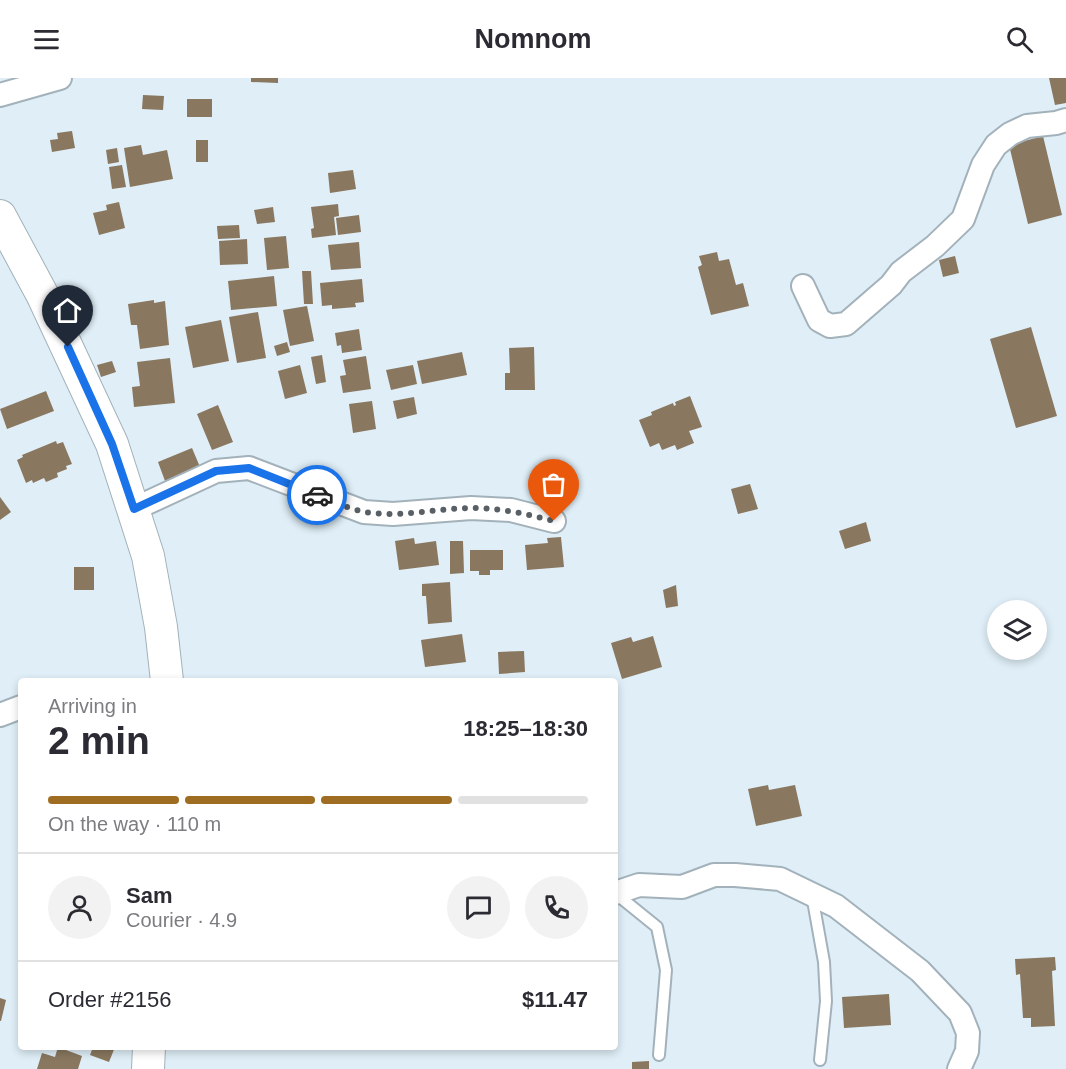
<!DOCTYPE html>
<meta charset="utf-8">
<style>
body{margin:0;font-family:Arial,sans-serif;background:#f2f2f3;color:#2b2b33;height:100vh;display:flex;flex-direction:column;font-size:22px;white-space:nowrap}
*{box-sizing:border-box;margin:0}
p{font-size:20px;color:#7c7c81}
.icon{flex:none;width:33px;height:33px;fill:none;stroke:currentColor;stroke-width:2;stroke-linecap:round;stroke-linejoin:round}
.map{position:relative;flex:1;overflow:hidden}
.drawer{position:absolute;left:18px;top:600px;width:600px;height:372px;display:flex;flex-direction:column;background:#fff;border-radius:6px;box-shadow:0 3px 9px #0003}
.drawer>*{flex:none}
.controls{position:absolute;left:987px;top:522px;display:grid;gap:12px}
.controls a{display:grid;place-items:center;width:60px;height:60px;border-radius:50%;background:#fff;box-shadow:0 3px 9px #0003;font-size:30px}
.pin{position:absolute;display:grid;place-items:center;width:51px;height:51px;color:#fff;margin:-62px -26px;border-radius:50% 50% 50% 0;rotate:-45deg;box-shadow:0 0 6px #0007}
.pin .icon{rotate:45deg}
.courier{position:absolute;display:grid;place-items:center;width:60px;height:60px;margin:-30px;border:4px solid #1a73e8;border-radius:50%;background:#fff;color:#222;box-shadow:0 2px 8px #0007}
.head em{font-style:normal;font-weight:700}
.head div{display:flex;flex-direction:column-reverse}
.head{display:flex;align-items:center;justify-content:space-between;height:102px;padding:0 30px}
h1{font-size:39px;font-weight:700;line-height:45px}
.bar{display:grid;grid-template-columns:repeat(4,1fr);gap:9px 6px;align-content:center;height:72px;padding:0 30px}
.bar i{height:8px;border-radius:4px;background:#e1e1e2}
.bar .active{background:#9f6d22}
.bar p{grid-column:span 4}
.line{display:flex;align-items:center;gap:15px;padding:0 30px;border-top:2px solid #e1e1e2}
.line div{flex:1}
.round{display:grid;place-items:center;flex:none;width:63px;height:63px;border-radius:32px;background:#f2f2f3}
header{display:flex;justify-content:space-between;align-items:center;height:78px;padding:0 30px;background:#fff;font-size:27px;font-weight:700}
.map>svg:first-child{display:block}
.building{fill:#89775f}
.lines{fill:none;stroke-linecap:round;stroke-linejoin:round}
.lane-casing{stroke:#a3b2ba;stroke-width:14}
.street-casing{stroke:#a3b2ba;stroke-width:26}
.secondary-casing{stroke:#a3b2ba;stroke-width:34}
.lane{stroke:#fff;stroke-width:10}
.street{stroke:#fff;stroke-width:22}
.secondary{stroke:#fff;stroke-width:32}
.done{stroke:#586066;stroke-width:6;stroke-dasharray:0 10.8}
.route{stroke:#1a73e8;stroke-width:8}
</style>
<header><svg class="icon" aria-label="menu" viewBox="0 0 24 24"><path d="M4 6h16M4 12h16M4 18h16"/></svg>Nomnom<svg class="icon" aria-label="search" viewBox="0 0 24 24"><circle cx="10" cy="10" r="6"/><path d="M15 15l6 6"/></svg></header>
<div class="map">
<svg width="1066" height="991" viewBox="0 0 1066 991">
<rect width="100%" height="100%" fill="#dfeef7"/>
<path class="building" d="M251 0H278V5L251 4Z
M1049 0H1066V25L1055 27Z
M143 17 164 18 163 32 142 31Z
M187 21H212V39H187Z
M72 53 75 70 52 74 50 62 58 61 57 55Z
M1043 58 1062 137 1028 146 1009 67Z
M196 62H208V84H196Z
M141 67 143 77 167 72 173 101 130 109 124 70Z
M117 70 119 84 108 86 106 72Z
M122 87 126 109 112 111 109 89Z
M353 92 356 111 330 115 328 95Z
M119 124 125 150 99 157 93 135 107 132 106 127Z
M338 126 339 138 334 139 336 157 312 160 311 151 314 150 311 129Z
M273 129 275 144 257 146 254 132Z
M359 137 361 154 338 157 336 140Z
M239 147 240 160 218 161 217 148Z
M286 158 289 190 267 192 264 160Z
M247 161 248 186 220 187 219 163Z
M359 164 361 190 331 192 328 167Z
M717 174 719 183 729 181 736 207 743 205 749 228 711 237 698 189 702 187 699 178Z
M955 178 959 195 943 199 939 182Z
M302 193H311L313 226H304Z
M274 198 277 228 231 232 228 203Z
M362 201 364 224 355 225 356 229 332 231V227L322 228 320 205Z
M154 222V225L165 223 169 267 140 271 137 247H131L128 226Z
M307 228 314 263 290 268 283 232Z
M258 234 266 280 237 285 229 239Z
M221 242 229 283 193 290 185 249Z
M1031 249 1057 338 1016 350 990 261Z
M359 251 362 272 342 275 341 267 337 268 335 255Z
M287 264 290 274 277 278 274 268Z
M534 269 535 312H505V295H510L509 270Z
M462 274 467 297 422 306 417 283Z
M322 277 326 304 316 306 311 279Z
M366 278 371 311 343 315 340 298 346 297 343 282Z
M170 280 175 325 134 329 132 309 140 308 137 284Z
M112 283 116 294 101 299 97 287Z
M300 287 307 315 285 321 278 293Z
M413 287 417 306 391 312 386 292Z
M46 313 54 333 7 351 0 331Z
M690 318 702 349 689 353 694 365 677 372 675 367 662 372 659 365 650 369 639 342 652 337 651 334 673 325 674 328 676 327 675 324Z
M414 319 417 336 397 341 393 323Z
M372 323 376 351 353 355 349 326Z
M218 327 233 364 212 372 197 336Z
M56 363 57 366 63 364 72 386 66 388 67 391 57 395 58 399 46 404 44 400 33 405 32 402 26 405 17 382 23 379 22 377Z
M192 370 200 389 165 403 158 384Z
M750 406 758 431 738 436 731 411Z
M548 408 565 414 557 437 540 432Z
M0 419 11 434 0 442Z
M866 444 871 463 845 471 839 453Z
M561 459 564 489 527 492 525 467 548 465 547 460Z
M414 460 415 466 436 463 439 487 399 492 395 463Z
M450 463H463L464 495 450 496Z
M470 472H503V492H490V497H479V493H470Z
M74 489H94V512H74Z
M450 504 452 544 428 546 426 518H422V506Z
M676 507 678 528 666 530 663 512Z
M462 556 466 584 425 589 421 562Z
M653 558 662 589 622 601 611 565 631 559 633 564Z
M524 573 525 594 499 596 498 574Z
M768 707 769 712 795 707 802 738 756 748 748 711Z
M1055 879 1056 892 1052 893 1055 948 1031 949V940H1023L1020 896 1016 897 1015 881Z
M889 916 891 947 844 950 842 919Z
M0 920 6 922 1 943H0Z
M58 969 82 978 78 991H37L42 975 55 979Z
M93 969H115L109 984 90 977Z
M649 983V991H632V984Z"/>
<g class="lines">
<g class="lane-casing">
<path id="lane" d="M615 815 657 849 666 892 659 977
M812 817 824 884 826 923 820 982"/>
</g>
<g class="street-casing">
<path id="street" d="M0 17 60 0
M803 208 819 242 830 248 846 246 891 207 901 194 935 168 963 141 983 87 996 67 1010 56 1027 48 1056 45 1066 42
M134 431 216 393 249 390 364 434 393 436 471 430 511 432 554 443
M0 637 21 629
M615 815 639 807 682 809 714 797H735L780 801 836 828 920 893 960 935 968 955 967 973 959 991"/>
</g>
<g class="secondary-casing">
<path id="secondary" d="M0 138 43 218 112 366 148 478 161 549 167 603
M148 991 149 969"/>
</g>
<use href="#lane" class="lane"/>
<use href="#street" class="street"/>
<use href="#secondary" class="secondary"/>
</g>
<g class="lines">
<path class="done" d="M317 417C332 423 349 431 365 434 400 440 437 430 472 430 501 430 527 436 554 443"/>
<path class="route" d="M68 269 112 366 134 431 216 393 249 390 317 417"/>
</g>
</svg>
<div class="controls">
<a><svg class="icon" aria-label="layers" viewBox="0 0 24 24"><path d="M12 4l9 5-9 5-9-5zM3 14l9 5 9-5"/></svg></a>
</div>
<div class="pin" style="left:554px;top:443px;background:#ea580c"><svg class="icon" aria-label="bag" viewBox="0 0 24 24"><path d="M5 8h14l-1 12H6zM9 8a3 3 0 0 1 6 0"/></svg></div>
<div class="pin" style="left:68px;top:269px;background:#1f2937"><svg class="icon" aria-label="home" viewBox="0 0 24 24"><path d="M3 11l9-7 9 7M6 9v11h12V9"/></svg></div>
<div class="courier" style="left:317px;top:417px"><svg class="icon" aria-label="car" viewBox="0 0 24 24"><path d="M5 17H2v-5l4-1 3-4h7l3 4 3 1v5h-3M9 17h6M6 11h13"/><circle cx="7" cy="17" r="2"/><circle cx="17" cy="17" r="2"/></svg></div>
<section class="drawer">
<div class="head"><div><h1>2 min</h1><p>Arriving in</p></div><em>18:25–18:30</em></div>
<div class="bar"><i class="active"></i><i class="active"></i><i class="active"></i><i></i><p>On the way · 110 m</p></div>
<div class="line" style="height:108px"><a class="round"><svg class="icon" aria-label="person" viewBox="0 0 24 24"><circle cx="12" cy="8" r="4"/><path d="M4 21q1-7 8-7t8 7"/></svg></a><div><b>Sam</b><p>Courier · 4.9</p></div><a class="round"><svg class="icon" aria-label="chat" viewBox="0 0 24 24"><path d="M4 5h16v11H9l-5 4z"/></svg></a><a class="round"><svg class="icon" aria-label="phone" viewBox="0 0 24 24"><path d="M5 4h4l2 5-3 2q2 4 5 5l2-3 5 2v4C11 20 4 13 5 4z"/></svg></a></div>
<div class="line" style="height:78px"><div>Order #2156</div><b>$11.47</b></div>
</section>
</div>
